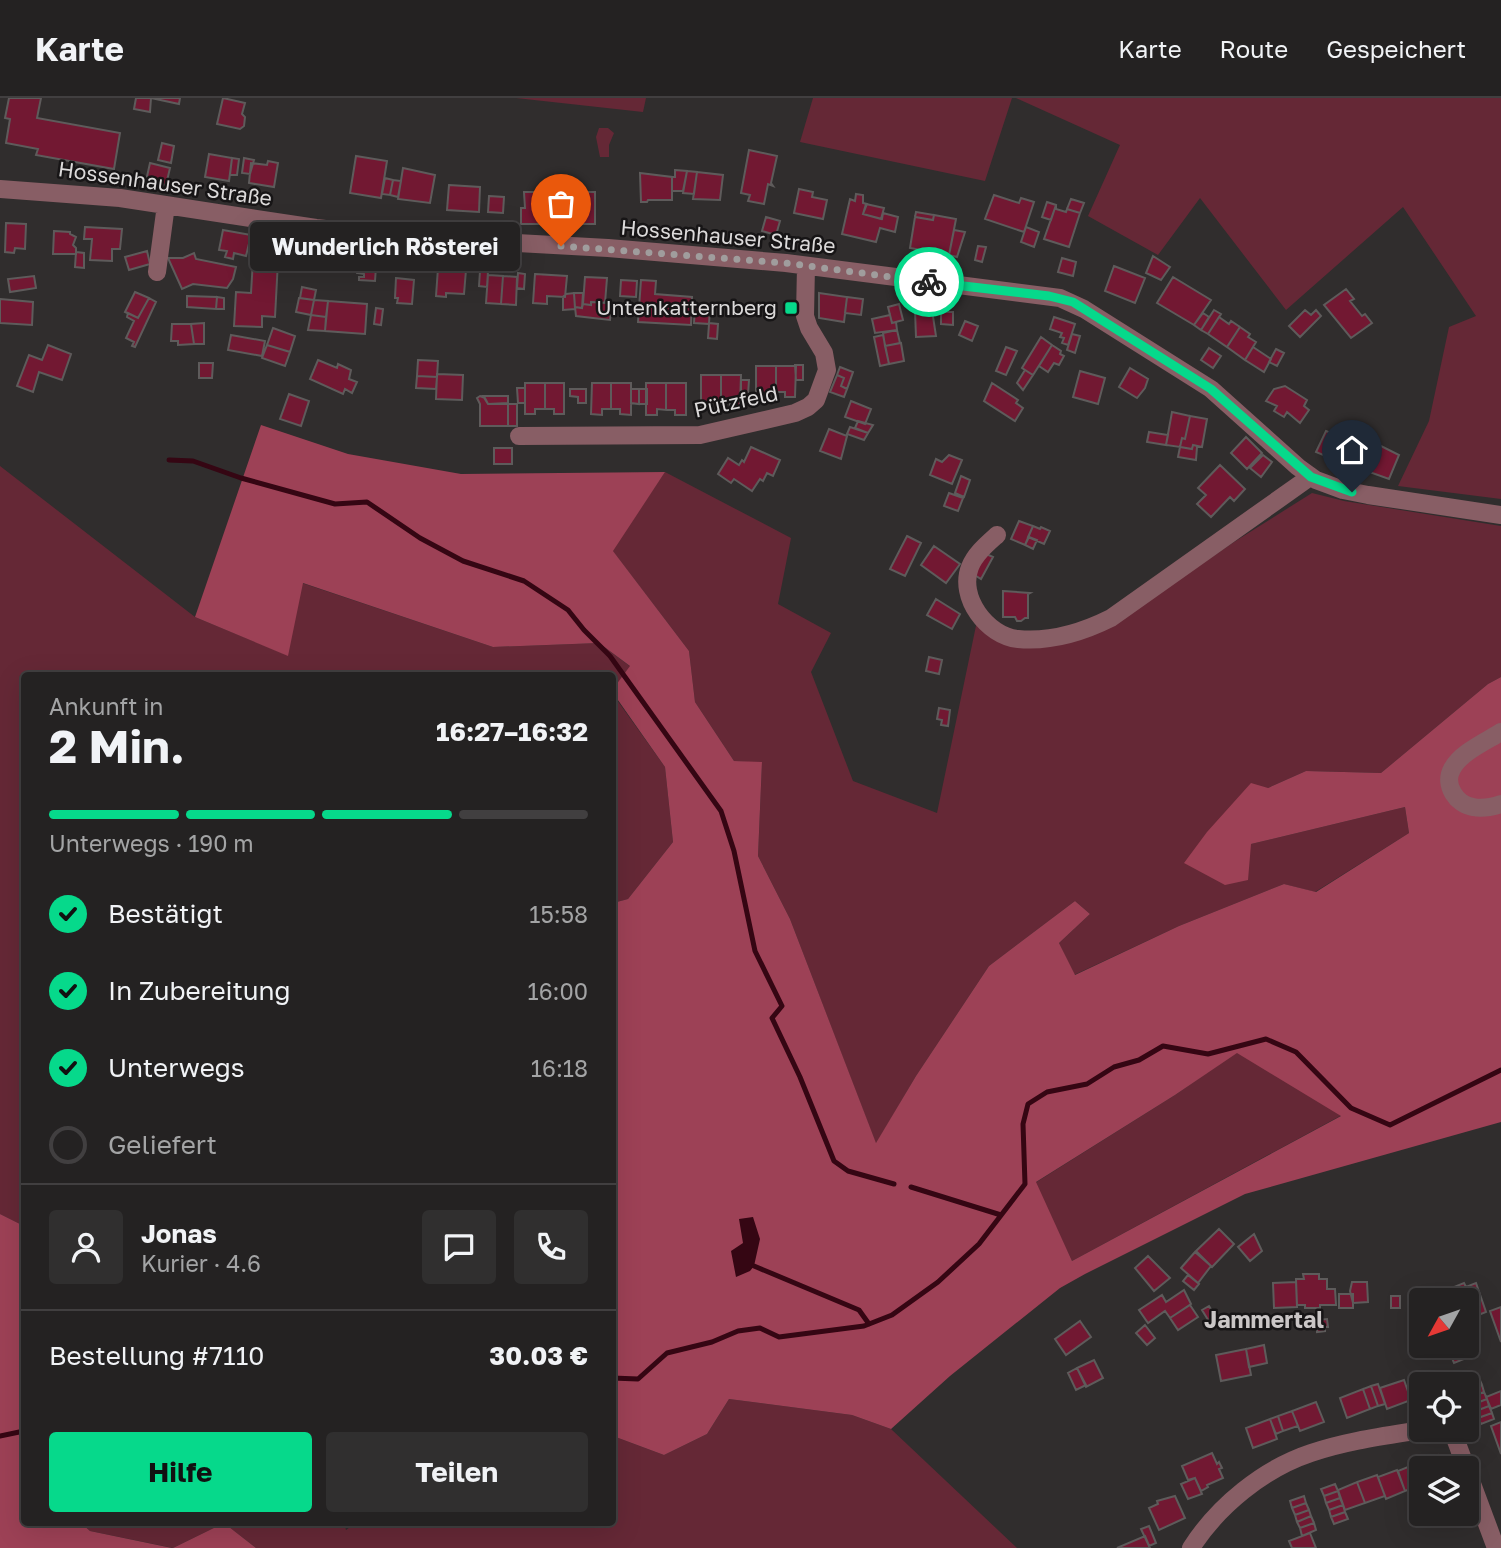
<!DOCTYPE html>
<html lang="de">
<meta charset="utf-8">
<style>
body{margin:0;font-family:"Golos Text",sans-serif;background:#302f2f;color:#f1f3f6;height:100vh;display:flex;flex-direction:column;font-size:26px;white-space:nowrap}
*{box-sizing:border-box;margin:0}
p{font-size:23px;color:#a3a4a5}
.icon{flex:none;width:38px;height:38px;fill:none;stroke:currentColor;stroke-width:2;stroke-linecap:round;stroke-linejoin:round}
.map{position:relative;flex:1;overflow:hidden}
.drawer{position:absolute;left:21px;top:574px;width:595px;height:854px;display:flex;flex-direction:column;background:#242222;border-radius:7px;box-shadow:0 7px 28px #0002,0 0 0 2px #413f40}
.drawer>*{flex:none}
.needle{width:46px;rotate:230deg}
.tools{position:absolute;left:1409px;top:1190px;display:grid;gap:14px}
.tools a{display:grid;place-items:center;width:70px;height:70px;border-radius:7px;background:#242222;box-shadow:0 7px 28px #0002,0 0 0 2px #413f40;font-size:35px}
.pin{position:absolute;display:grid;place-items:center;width:60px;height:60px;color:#fff;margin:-72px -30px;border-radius:50% 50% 50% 0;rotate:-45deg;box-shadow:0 0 7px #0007}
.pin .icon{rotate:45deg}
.courier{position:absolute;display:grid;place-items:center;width:70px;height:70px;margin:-35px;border:5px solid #06d98b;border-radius:50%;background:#fff;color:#222;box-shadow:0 2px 9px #0007}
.bubble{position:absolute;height:49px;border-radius:7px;background:#242222;box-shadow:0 7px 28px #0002,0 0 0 2px #413f40;font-size:23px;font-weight:700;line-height:49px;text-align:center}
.head em{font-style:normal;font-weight:700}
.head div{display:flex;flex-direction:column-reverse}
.head{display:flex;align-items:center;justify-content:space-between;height:119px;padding:0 28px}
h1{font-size:46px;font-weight:700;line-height:52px}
.bar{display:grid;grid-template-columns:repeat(4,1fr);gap:10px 7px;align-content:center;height:84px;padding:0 28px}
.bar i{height:9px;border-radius:5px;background:#413f40}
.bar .current{background:#06d98b}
.bar p{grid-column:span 4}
.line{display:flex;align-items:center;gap:18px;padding:0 28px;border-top:2px solid #413f40}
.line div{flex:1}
.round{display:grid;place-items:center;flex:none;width:74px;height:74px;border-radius:7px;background:#302f2f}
ol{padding:0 28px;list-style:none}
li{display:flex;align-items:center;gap:21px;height:77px}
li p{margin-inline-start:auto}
li .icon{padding:7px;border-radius:50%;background:#06d98b;color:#111;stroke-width:4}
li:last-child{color:#a3a4a5}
li i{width:38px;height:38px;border:4px solid #413f40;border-radius:50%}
.action{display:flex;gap:14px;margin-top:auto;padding:14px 28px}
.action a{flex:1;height:80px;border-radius:7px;background:#06d98b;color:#111;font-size:28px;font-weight:700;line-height:80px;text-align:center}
.action a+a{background:#302f2f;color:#f1f3f6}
header{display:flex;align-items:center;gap:42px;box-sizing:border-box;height:98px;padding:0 35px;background:#242222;border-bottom:2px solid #413f40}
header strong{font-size:33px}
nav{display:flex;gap:38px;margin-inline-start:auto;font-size:24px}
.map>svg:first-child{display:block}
.green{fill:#652836}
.forest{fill:#9d4156;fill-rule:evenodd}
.water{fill:#350613}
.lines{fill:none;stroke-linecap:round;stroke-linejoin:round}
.stream{stroke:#350613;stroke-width:5}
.building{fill:#721832;stroke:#5e5b5b;stroke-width:2}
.minor{stroke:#885e65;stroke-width:18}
.done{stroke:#a09d9d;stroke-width:7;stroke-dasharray:0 12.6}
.route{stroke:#06d98b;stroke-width:9}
.poi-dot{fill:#06d98b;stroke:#171516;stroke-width:2.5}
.labels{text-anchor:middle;stroke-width:5;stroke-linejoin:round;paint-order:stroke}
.street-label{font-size:21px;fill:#dcdada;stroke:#171516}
.poi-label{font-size:21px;fill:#dcdada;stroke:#171516;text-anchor:end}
.neighbourhood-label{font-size:23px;font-weight:bold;fill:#cac6c6;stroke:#171516}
</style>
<header>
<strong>Karte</strong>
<nav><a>Karte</a><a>Route</a><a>Gespeichert</a></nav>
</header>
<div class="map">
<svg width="1501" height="1450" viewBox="0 0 1501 1450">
<rect width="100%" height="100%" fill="#302d2d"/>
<path class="green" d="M516 0H646L643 14Z
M813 0H1012L985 83 800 44Z
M1016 0H1501V401L1398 388 1429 323 1449 229 1476 218 1403 109 1286 212 1200 100 1158 157 1088 118 1120 47Z
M599 30H608L614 35 609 47V59H600L596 39Z
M0 368 195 519 287 557 302 485 493 549 599 545 631 569 613 591 612 578H24V1128L0 1116Z
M665 374 791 440 778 506 831 535 811 574 853 683 937 715 977 523 1007 544 1112 527 1234 444 1312 395 1344 403 1501 428V579L1488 586 1381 675 1306 673 1268 690 1251 746 1405 709 1409 735 1315 794 1284 786 1179 828 1074 877 1059 845 1090 816 1075 803 989 868 916 978 876 1046 790 821 758 758 762 665 734 663 695 604 689 553 612 452Z
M612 595 665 669 673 744 628 801 613 805Z
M1237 954 1342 1017 1072 1163 1035 1085 1175 997Z
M729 1301 852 1317 891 1331 1017 1450H256L224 1425 173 1450 90 1433 81 1425 344 1424 346 1432 357 1424H612L613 1338 664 1357 707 1336Z"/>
<path class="forest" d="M261 327 348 356 461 376 665 374 613 453 689 553 695 604 734 663 762 664 758 758 790 821 876 1045 916 978 989 868 1075 803 1090 816 1059 845 1075 877 1179 828 1284 786 1316 794 1409 735 1405 709 1251 746 1248 782 1225 787 1184 765 1207 734 1251 685 1268 690 1306 673 1381 675 1488 586 1501 579V1024L1245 1096 1085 1176 1060 1190 950 1278 891 1331 852 1317 729 1301 707 1336 664 1357 613 1338V805L628 801 673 744 665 669 613 595V591L630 568 599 545 493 549 303 485 288 558 195 519ZM1237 955 1341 1018 1072 1163 1036 1084 1175 997Z
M0 1116 24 1128V1424L81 1425 90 1433 172 1450H0Z
M224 1425 256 1450H173Z"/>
<path class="water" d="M753 1119 760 1141 754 1168 750 1173 736 1179 731 1153 743 1145 739 1121Z"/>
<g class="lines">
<path class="stream" d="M169 362 193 363 241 380 335 406 367 404 420 440 463 463 524 483 568 512 584 532 610 558 721 713 734 753 755 853 782 908 772 920 800 979 834 1063 848 1073 894 1086
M911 1089 1001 1117
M754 1168 859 1212 869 1226
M612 1280 638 1281 667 1255 712 1244 738 1233 760 1230 779 1239 864 1228 892 1217 938 1184 979 1146 1025 1086 1023 1026 1028 1006 1047 994 1087 986 1114 969 1139 962 1163 948 1208 956 1266 941 1296 954 1351 1010 1390 1027 1501 972
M0 1338 24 1333"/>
</g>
<path class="building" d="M9 0H41L37 20 120 35 114 71 36 57 38 51 6 45 10 21 5 20Z
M136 0H151L150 14 134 11Z
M151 0H180L179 6Z
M223 0 245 5 242 16 245 19 244 28 240 31 217 26Z
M162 45 174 48 171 65 158 62Z
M749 52 777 58 771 85 773 88 768 86 764 106 748 103 750 97 741 95Z
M209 56 232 60 229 83 205 79Z
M356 58 387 63 381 100 350 95Z
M232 60 239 61 237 77H230Z
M244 60 254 62 250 76 242 75Z
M268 63 278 65 274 89 249 85 251 65 267 67Z
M150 65 170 70 166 87 146 83Z
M403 70 435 77 430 105 398 101Z
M675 72 687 73 683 93H672V79H675Z
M687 73 697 74 694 96 683 95Z
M697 74 723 77 720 102 693 101Z
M640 75 672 79V102H648L647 104H641Z
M385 80 393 82 390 97 382 96Z
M393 82 401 83 398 99 390 97Z
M449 87 480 89 479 114 447 112Z
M799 91 813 94 812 99 827 102 823 121 794 115Z
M524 94H595V126H521V110H525Z
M856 96 863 97V105L867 106 863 116 882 121 883 115 898 119 895 134 880 130 876 144 842 136 850 101 855 103Z
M994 97 1019 105 1021 100 1034 104 1024 134 985 121Z
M489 98 504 99 503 115 488 114Z
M1071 101 1084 105 1080 115 1067 111Z
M1047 104 1056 107 1051 122 1042 119Z
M866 106 884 110 881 121 863 116Z
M1056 107V111L1066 114 1067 111 1080 115 1069 149 1044 141Z
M916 114 934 117 933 122 915 119Z
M934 117 956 121 949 157 910 150 915 119 933 122Z
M766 119 780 123 776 137 762 133Z
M6 125 26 126 25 151 15 150 14 155 5 154Z
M85 129 122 131 120 151H112V163L90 162 92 141H84Z
M1026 129 1039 134 1034 149 1021 144Z
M223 132 251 137 246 158 234 155 233 161 225 159 227 153 219 152Z
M954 132 965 134 957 159 949 157Z
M54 133 70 134V136L76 139 73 147 76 150V156H53Z
M251 137 261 139 257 153 248 151Z
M978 148 986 149 982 164 975 162Z
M359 152 377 154 375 183 359 182V179H364V176L357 175Z
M147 153 150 166 129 172 125 159Z
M76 154 84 155V170L75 169Z
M194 155 196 161 236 169 233 181 227 190 193 186 182 191 168 160H183Z
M1153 158 1170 169 1161 182 1146 175Z
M1062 160 1076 164 1073 178 1058 174Z
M253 162 278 163 275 219 262 218V229L234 228 236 194 251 195Z
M1114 168 1145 180 1135 205 1105 193Z
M438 170 466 172 464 196 446 195V199L436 198Z
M480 173H488L487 189 479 188Z
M518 175 525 176 524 191 517 190Z
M535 176 567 178 565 199 547 198V206L533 205Z
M488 177 503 178 501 206 486 205Z
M34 178 36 190 10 194 8 181Z
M503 178 517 179 516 207 501 206Z
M585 179 607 180 605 205 591 204V207L583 206Z
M1173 179 1211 202 1194 227 1157 205Z
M396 180 414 182 412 206 397 205 398 200H395Z
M621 182 637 183 636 199 620 198Z
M641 182 656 183 655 196 692 199 691 227 638 224Z
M302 189 316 192 314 202 300 200Z
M941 190 949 191 947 205 939 204Z
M1346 191 1354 201 1350 203 1362 218 1365 216 1372 225 1351 240 1324 207Z
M135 194 149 200 138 220 125 214Z
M574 195H583L582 210 575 209Z
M574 195 575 211 563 212V199L566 196Z
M819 195 847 199 844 224 819 220Z
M187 198 217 199 216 211 187 209Z
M217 199 224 200V211H216Z
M847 199 863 201 861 217 845 215Z
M149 200 156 204 135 249 132 248 134 244 126 240 134 223 127 219 128 215 138 220Z
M299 200 314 202 311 217 296 214Z
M0 201 33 204 32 227 0 225Z
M314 202 328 203 326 219 311 217Z
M328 203 367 206 365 236 325 233Z
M591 204 612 205 610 222 576 218 575 209 582 210 583 206 591 207Z
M899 206 903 222 892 225 888 209Z
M695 209 710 210 709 225 718 226 717 241 708 240 709 226 694 225Z
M376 210 383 211 381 227 374 226Z
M915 212H932L936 238 916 239Z
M1214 212 1221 216 1208 236 1201 232Z
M1305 212 1311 217 1316 212 1321 218 1300 239 1289 228Z
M941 214H953V227L941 226Z
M1203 215 1209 219 1201 232 1194 227Z
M311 217 326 219 325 233 308 232Z
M890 217 892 225 896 224 897 232 875 235 872 221Z
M1054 219 1075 226 1068 247 1062 245 1064 240 1060 239 1062 235 1050 231Z
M1219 219 1229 226 1231 223 1240 229 1227 249 1208 236Z
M965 223 978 228 972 243 959 237Z
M204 225V246H194L191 226Z
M172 226H191L194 246 178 247V243H171Z
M1240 229 1250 236 1248 239 1256 244 1245 262 1227 249Z
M273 230 295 238 290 254 267 247Z
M897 232 900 245 885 248 883 235Z
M1072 236 1080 238 1075 255 1067 252Z
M231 237 265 243 262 258 228 252Z
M883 237 889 266 880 268 874 239Z
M1041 239 1052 247 1033 277 1022 270Z
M901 245 904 263 889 266 885 248Z
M48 247 71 256 62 282 39 274 33 294 17 288 29 257 42 262Z
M267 247 290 254 285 268 262 260Z
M1052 247 1061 253 1060 256 1064 258 1059 267 1054 265 1048 274 1039 268Z
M1006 249 1017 253 1006 277 996 273Z
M1253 249 1271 261 1264 274 1245 262Z
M1209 250 1221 258 1213 270 1201 262Z
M1276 251 1284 255 1277 268 1269 264Z
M318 262 337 270 338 266 351 272 349 281 357 284 352 295 345 291 343 296 310 281Z
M418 262 438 263 437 279 417 278Z
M199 265H213L212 280H199Z
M803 267V282H796L795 267Z
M756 268H776V294H767V299H756Z
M776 268H796L795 299H785V294H776Z
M840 269 853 274 847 291 841 288 844 280 837 277Z
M1130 270 1148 281 1145 290 1137 300 1119 289Z
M1025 272 1033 277 1023 292 1017 285Z
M1080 273 1105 280 1098 306 1073 299Z
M437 276 463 277 462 302 436 301Z
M701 277H721V303H712V308H701Z
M721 277H741L740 308H730V303H721Z
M837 277 844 280 841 288 847 291 844 299 830 294Z
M417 278 437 279 436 291 416 290Z
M741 282H749L748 297H741Z
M525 285H545V311H535V316H525Z
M545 285H564V316H554V311H545Z
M592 285H611V311H602V317L591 316Z
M611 285H631V317L620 316V311H611Z
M646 285H666V312L657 311V317H646Z
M666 285H686V317H675V312H666Z
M992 285 1018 302 1016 305 1023 310 1015 323 984 303Z
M1285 288 1307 302 1304 308 1309 312 1300 325 1287 314 1284 319 1274 313 1277 308 1266 303 1274 291Z
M517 290H525V305H518Z
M570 291H586V305H578V299L570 298Z
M631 291H639V306L631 305Z
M639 291H647V306H639Z
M289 296 309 303 301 328 280 321Z
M480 298 485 300 488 306H508V328H480V306L477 300Z
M483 298H508V305L488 306Z
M851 303 871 311 865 326 845 319Z
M508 306H517V328H508Z
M1172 314 1190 318 1185 341 1182 340 1180 349 1166 347Z
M1190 318 1207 321 1202 349 1193 347 1192 351 1180 349 1182 340 1185 341Z
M858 323 873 327 868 335 855 330Z
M850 329 868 335 864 342 847 336Z
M829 331 847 338 841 361 820 353Z
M1326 333 1349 343 1340 364 1316 354Z
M1149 334 1168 337 1166 347 1147 344Z
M1246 339 1262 355 1247 371 1231 355Z
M1372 346 1380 349 1381 348 1399 357 1389 381 1361 371Z
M1193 347 1202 349H1197L1196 362 1178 359 1180 349 1192 351Z
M751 349 780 362 773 378 767 375 763 383 760 381 752 393 734 381 731 385 718 376 728 360 739 367 742 362 744 364Z
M494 350H512V366H494Z
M949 357 962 362 952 386 930 377 936 361 942 364Z
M1263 357 1272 364 1261 379 1250 370Z
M1220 367 1245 391 1234 403 1230 399 1211 419 1197 406 1206 397 1198 390Z
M961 378 970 382 964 399 955 395Z
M949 395 963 400 958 413 944 408Z
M1019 423 1033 428 1025 447 1011 441Z
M1033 428 1040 431 1041 429 1050 433 1044 446 1028 439Z
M907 438 921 445 905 478 890 471Z
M1029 439 1037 442 1033 451 1025 447Z
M934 448 960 466 946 485 921 467Z
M984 455 993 459 981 481 973 476Z
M1003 493 1030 495 1028 496V520H1025L1021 523H1017L1015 519H1003Z
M936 501 960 516 952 531 927 517Z
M929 559 942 562 939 576 926 573Z
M939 610 950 612 948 628 941 627 942 622 937 621Z
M1219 1131 1234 1146 1212 1169 1196 1153Z
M1254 1136 1262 1153 1250 1163 1238 1149Z
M1195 1154 1211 1168 1198 1185 1181 1170Z
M1148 1158 1170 1180 1154 1193 1135 1170Z
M1303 1176H1319V1181H1327V1191H1335L1336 1207H1320V1210H1305V1207H1297L1296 1181H1304Z
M1188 1177 1199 1186 1194 1192 1183 1183Z
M1296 1184 1297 1209 1274 1210 1273 1185Z
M1352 1184H1367L1368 1204 1353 1205 1350 1193Z
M1464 1185 1466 1189 1476 1185 1486 1214 1466 1222V1202H1458L1454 1189Z
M1184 1192 1191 1206 1170 1220 1165 1213 1148 1225 1139 1212 1162 1197 1166 1204Z
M1455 1193 1458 1202H1443L1441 1198Z
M1339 1196H1353V1210H1339Z
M1391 1198H1400V1210H1391Z
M1190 1207 1198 1219 1178 1232 1170 1220Z
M1209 1208 1217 1221 1210 1225 1202 1212Z
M1501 1209V1244L1490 1213Z
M1327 1221 1328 1229H1325V1233L1317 1234V1229L1311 1230V1226L1308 1227V1223Z
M1080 1223 1091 1239 1066 1257 1055 1241Z
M1145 1227 1155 1240 1147 1247 1136 1235Z
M1466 1233 1474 1257 1454 1265 1447 1248H1466Z
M1264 1247 1267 1265 1249 1269 1246 1251Z
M1246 1251 1251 1277 1221 1283 1216 1257Z
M1094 1262 1103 1280 1086 1289 1077 1270Z
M1077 1270 1086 1287 1076 1292 1068 1275Z
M1479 1280 1482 1287 1469 1292 1466 1285Z
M1404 1282 1411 1302 1387 1311 1380 1290Z
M1378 1286 1385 1306 1378 1308 1371 1288Z
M1482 1287 1484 1294 1471 1299 1469 1292Z
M1371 1288 1378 1308 1370 1311 1363 1291Z
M1363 1291 1370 1311 1347 1320 1340 1300Z
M1501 1293V1307L1491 1311 1486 1299Z
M1484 1294 1487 1301 1474 1306 1471 1299Z
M1487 1301 1489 1308 1476 1313 1474 1306Z
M1316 1304 1324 1324 1300 1333 1292 1313Z
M1489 1308 1492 1315 1478 1320 1476 1313Z
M1292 1313 1298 1328 1283 1333 1278 1318Z
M1492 1315 1494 1321 1481 1326 1478 1320Z
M1278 1318 1283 1333 1276 1336 1270 1321Z
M1270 1321 1277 1341 1253 1350 1246 1330Z
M1501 1324V1356L1491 1328Z
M1212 1355 1217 1366 1219 1364 1222 1370 1219 1371 1223 1380 1207 1387 1208 1389 1201 1393 1195 1380 1188 1382 1182 1368Z
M1438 1357 1445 1366 1446 1370H1434L1430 1360Z
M1430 1360 1434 1370H1421V1387L1405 1393 1398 1373Z
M1397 1372 1405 1393 1386 1401 1378 1379Z
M1377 1377 1385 1398 1365 1405 1357 1384Z
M1195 1380 1202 1396 1188 1401 1181 1386Z
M1357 1384 1365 1405 1345 1412 1338 1392Z
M1335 1386 1338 1393 1324 1398 1321 1391Z
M1338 1393 1340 1400 1326 1405 1324 1398Z
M1175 1398 1185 1420 1159 1432 1149 1410 1158 1406 1157 1403Z
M1304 1398 1306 1405 1292 1410 1290 1403Z
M1340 1400 1343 1407 1329 1412 1326 1405Z
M1306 1405 1309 1412 1295 1417 1292 1410Z
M1343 1407 1345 1414 1331 1419 1329 1412Z
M1309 1412 1311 1418 1297 1424 1295 1417Z
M1345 1414 1348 1421 1334 1426 1331 1419Z
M1311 1418 1314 1425 1300 1430 1297 1424Z
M1314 1425 1316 1432 1302 1438 1300 1430Z
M1149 1428 1156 1445 1149 1448 1141 1431Z
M1310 1435 1316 1450H1292L1289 1443Z
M1145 1438 1150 1450H1117Z"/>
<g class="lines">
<path class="minor" d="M0 91 120 100 316 130 391 138 608 150 786 165 1060 200 1084 211 1211 291 1298 369 1316 382 1343 392 1368 397 1501 417
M157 174 166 107
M519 338 700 337 795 315 808 309 816 302 827 272 824 255 809 230 805 218 806 168
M997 437C987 446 975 456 970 469 958 499 987 538 1018 541 1050 544 1083 534 1111 520L1310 379
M1501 634C1485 644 1460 655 1452 671 1443 687 1457 707 1473 709 1483 711 1492 709 1501 706
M1452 1332 1496 1450
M1191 1450C1218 1408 1263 1371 1311 1355 1346 1343 1384 1338 1421 1332"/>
</g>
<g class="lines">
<path class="done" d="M561 148 786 165 929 184"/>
<path class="route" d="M929 184 1049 198 1073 204 1211 291 1311 379 1352 394"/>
</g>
<rect class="poi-dot" x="784" y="203" width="14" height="14" rx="3.5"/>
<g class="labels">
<g class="street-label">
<text transform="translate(165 86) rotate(8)" y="7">Hossenhauser Straße</text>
<text transform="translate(728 139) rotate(5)" y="7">Hossenhauser Straße</text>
<text transform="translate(736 304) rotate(-12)" y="7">Pützfeld</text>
</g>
<g class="poi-label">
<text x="777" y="217">Untenkatternberg</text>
</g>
<g class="neighbourhood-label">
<text x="1264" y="1230">Jammertal</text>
</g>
</g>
</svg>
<div class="tools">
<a><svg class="needle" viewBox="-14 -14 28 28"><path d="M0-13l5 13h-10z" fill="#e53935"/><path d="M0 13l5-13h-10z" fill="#a3a4a5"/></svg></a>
<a><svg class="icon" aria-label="locate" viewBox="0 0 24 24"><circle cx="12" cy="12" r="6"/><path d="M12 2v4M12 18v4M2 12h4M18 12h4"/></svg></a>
<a><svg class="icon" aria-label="layers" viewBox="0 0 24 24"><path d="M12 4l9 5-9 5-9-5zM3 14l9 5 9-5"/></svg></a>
</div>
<div class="pin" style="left:561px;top:148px;background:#ea580c"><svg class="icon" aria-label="bag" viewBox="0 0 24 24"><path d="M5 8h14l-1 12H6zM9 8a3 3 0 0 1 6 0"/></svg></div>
<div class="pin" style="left:1352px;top:394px;background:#1f2937"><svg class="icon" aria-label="home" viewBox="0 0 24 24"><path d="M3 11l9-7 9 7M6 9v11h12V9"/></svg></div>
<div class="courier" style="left:929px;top:184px"><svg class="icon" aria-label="bike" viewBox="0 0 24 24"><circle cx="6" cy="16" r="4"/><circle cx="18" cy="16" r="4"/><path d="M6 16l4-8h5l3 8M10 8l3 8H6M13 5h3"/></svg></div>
<div class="bubble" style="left:250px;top:124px;width:270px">Wunderlich Rösterei</div>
<section class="drawer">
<div class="head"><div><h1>2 Min.</h1><p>Ankunft in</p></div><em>16:27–16:32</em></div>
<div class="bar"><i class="current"></i><i class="current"></i><i class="current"></i><i></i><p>Unterwegs · 190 m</p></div>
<ol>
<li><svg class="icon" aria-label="check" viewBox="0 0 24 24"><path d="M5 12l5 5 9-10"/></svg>Bestätigt<p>15:58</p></li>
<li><svg class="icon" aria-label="check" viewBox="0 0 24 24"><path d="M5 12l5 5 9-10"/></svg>In Zubereitung<p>16:00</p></li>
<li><svg class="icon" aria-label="check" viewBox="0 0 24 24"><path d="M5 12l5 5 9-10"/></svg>Unterwegs<p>16:18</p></li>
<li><i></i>Geliefert</li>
</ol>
<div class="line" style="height:126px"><a class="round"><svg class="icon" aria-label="person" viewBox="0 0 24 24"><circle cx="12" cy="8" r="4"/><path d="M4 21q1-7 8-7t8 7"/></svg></a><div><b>Jonas</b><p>Kurier · 4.6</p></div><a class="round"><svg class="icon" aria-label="chat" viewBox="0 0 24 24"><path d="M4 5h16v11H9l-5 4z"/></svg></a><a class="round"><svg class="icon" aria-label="phone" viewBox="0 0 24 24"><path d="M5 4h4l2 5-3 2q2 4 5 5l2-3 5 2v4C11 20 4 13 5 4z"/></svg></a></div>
<div class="line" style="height:91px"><div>Bestellung #7110</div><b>30.03 €</b></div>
<div class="action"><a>Hilfe</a><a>Teilen</a></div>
</section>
</div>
